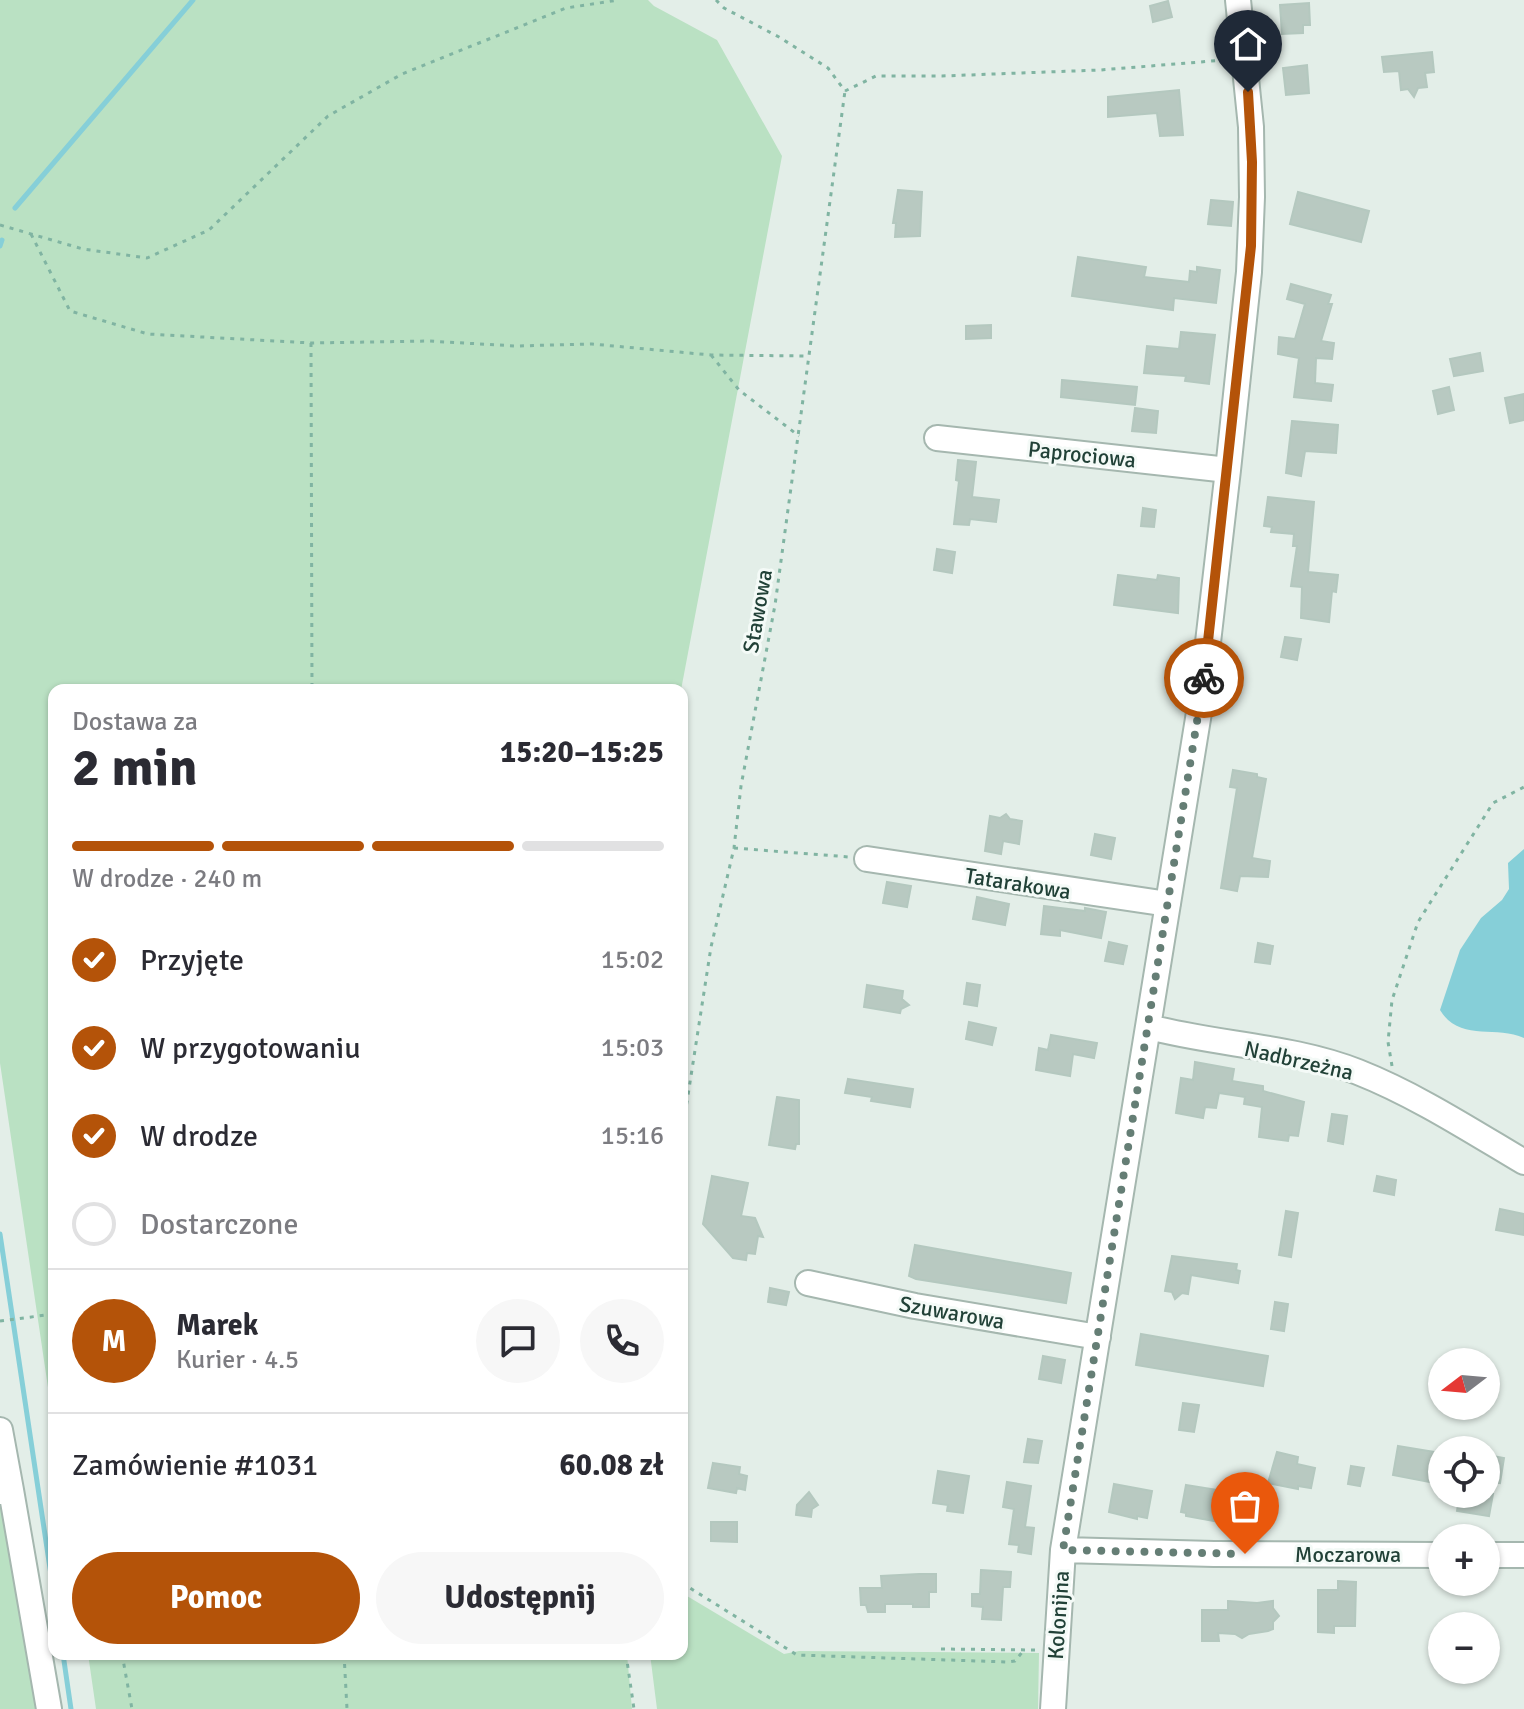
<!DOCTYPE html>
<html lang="pl">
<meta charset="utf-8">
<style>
body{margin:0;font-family:Signika,sans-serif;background:#f7f7f7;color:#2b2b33;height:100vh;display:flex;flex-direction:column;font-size:30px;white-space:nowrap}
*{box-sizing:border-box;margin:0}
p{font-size:26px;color:#7c7c81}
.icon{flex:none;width:44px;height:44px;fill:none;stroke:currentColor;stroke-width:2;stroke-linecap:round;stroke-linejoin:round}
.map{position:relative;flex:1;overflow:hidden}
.panel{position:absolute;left:48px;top:684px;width:640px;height:976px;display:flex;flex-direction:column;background:#fff;border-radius:16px;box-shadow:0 2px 6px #0004}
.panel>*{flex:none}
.needle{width:52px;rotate:254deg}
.controls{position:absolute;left:1428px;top:1348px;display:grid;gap:16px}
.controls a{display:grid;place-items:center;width:72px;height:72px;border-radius:50%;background:#fff;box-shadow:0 2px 6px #0004;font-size:40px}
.pin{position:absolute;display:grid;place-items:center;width:68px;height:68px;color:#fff;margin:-82px -34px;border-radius:50% 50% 50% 0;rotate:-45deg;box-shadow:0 0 8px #0007}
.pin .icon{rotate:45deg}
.courier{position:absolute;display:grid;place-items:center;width:80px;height:80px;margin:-40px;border:6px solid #b45309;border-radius:50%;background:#fff;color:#222;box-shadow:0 2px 10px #0007}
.headline em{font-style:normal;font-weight:700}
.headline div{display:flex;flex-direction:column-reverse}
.headline{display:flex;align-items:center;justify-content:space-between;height:136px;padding:0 24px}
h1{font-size:52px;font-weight:700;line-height:60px}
.bar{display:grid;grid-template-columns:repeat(4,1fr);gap:12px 8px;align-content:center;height:96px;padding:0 24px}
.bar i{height:10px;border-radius:6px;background:#e1e1e2}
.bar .on{background:#b45309}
.bar p{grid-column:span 4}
.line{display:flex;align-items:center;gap:20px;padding:0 24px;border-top:2px solid #e1e1e2}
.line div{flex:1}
.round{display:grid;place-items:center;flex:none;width:84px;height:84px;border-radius:42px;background:#f7f7f7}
ol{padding:0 24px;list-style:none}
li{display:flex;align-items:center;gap:24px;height:88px}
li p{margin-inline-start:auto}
li .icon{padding:8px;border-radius:50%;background:#b45309;color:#fff;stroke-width:4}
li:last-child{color:#7c7c81}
li i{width:44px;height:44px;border:4px solid #e1e1e2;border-radius:50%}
.primary-button{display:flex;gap:16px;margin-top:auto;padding:16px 24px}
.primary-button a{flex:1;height:92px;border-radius:48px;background:#b45309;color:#fff;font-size:32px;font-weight:700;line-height:92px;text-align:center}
.primary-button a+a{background:#f7f7f7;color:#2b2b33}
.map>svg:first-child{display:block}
.green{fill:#bae1c3}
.water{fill:#86cfd8}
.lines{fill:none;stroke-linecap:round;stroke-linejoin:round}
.stream{stroke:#86cfd8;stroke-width:5}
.building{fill:#b8c9c1;stroke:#b4c8bf;stroke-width:2}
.minor-casing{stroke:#a5b7af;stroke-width:28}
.path{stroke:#80b4a2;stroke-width:3;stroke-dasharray:4 6;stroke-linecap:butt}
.minor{stroke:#fff;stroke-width:24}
.done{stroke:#657e75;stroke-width:8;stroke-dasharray:0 14.4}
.route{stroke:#b45309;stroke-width:10}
.labels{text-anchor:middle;stroke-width:6;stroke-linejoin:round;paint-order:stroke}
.street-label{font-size:22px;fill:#214137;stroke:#f4faf7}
</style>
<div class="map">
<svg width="1524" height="1709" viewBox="0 0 1524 1709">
<rect width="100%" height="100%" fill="#e3eee8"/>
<path class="green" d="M0 0H648L654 6 717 40 782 156 681 690H54V1428L0 1063Z
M0 1506 4 1507 37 1709H0Z
M682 1593 784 1654 799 1651 1039 1653 1038 1709H657L650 1654H682Z
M88 1654H627L632 1709H96Z"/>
<path class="water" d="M1524 849V1038C1495 1025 1459 1042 1440 1010L1460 950 1481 918 1502 900 1509 889 1508 863Z"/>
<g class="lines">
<path class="stream" d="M15 208 193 0
M0 246 2 240
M0 1234 54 1595
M63 1654 71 1709"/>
</g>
<path class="building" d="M1168 1 1172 17 1153 22 1150 6Z
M1309 3 1310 25H1303V33L1282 34 1280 5Z
M1432 52 1434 72 1425 73 1427 87 1418 88 1414 97 1408 89 1401 90 1399 71 1384 72 1382 57Z
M1307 65 1309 93 1286 95 1283 68Z
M1179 90 1183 135 1160 136 1157 113 1108 117V97Z
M898 190 922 192 920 236 895 237 896 223H893Z
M1298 192 1369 211 1361 242 1290 224Z
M1211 200 1233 202 1231 226 1208 224Z
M1078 257 1146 267 1144 277 1189 282 1190 271 1197 272V267L1220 270 1216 303 1174 298 1173 310 1072 296Z
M1291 284 1331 295 1328 304H1332L1321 341 1334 343 1332 359 1316 358 1315 383 1333 385 1331 401 1294 397 1299 358 1278 354 1279 337 1295 339 1305 304 1287 299Z
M991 325V338L966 339V326Z
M1181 332 1215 335 1209 384 1185 381 1186 376 1144 373 1147 346 1179 349Z
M1480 353 1483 371 1454 376 1450 359Z
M1062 380 1137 387 1135 405 1061 397Z
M1449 387 1454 410 1438 414 1433 391Z
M1524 394V420L1510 423 1505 398Z
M1135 408 1158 411 1156 433 1132 431Z
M1292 421 1338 425 1336 453 1305 451 1301 476 1286 473Z
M958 460 976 462 972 497 999 500 996 522 970 519 969 525 954 524 959 481 956 480Z
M1268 497 1314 502 1308 572 1338 575 1336 592 1332 591 1329 622 1301 618 1302 587 1291 586 1297 546H1293L1294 534 1271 532 1272 527 1264 526Z
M1143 508 1156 510 1154 527 1141 526Z
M937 549 955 552 952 573 934 570Z
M1118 575 1157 580 1158 575 1179 578 1178 613 1114 605Z
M1285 637 1301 639 1297 660 1281 657Z
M1233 770 1257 774V777L1266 779 1252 858 1270 861 1268 877 1240 876 1237 891 1221 888 1237 788 1230 787Z
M1006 814 1010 819 1022 821 1019 844 1003 841 1001 854 985 851 990 816 1000 818Z
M1095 834 1115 838 1111 859 1091 855Z
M887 882 911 886 907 907 883 903Z
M977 897 1009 904 1005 925 973 919Z
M1044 906 1085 911V908L1106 912 1101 938 1060 930V936L1041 934Z
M1109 942 1127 946 1123 964 1105 961Z
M1258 943 1273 946 1270 964 1255 962Z
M967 983 980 985 977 1006 964 1004Z
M867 985 903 991 902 999 909 1005 901 1009 900 1013 864 1007Z
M969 1022 996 1028 992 1045 966 1039Z
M1051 1035 1097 1043 1094 1058 1073 1054 1070 1076 1036 1070 1039 1048 1048 1050Z
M1195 1062 1234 1069 1232 1081 1263 1086V1091L1304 1102 1298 1136 1289 1135 1288 1141 1259 1137 1262 1107 1244 1104 1245 1097 1219 1093 1216 1108 1205 1107 1203 1118 1176 1113 1181 1078 1193 1080Z
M848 1079 913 1089 910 1107 871 1101 872 1097 845 1093Z
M777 1097 799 1100V1144H796L795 1149 769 1145Z
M1332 1114 1347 1116 1343 1144 1328 1141Z
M712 1176 748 1183 741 1216 755 1218 763 1237 758 1236 755 1254 747 1253 746 1260 733 1258 703 1224Z
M1377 1176 1396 1180 1394 1195 1374 1191Z
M1500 1209 1524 1214V1235L1496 1230Z
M1286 1211 1298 1213 1291 1257 1279 1255Z
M915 1245 1071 1273 1066 1303 916 1279 909 1276Z
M1172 1256 1237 1264 1236 1270 1240 1271 1238 1283 1191 1275 1188 1294 1182 1293 1175 1299 1172 1292 1165 1291Z
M770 1288 789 1292 786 1305 768 1302Z
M1275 1302 1288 1304 1284 1331 1271 1329Z
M1141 1334 1268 1356 1263 1386 1136 1365Z
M1043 1356 1065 1360 1061 1383 1039 1379Z
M1183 1403 1199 1405 1194 1432 1179 1430Z
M1028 1439 1042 1441 1038 1463 1024 1462Z
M1398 1446 1435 1452 1430 1482 1393 1475Z
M1277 1452 1298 1457 1297 1464 1315 1468 1311 1488 1298 1486V1489L1268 1483Z
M1487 1455 1504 1458 1500 1483 1486 1481Z
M713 1463 740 1467 739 1474 747 1476 745 1490 737 1488 736 1493 708 1488Z
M1351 1466 1364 1468 1360 1486 1348 1484Z
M938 1471 969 1476 963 1513 947 1511 948 1505 933 1503Z
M1007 1482 1031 1486 1025 1527 1034 1528 1031 1554 1018 1552 1019 1545 1009 1544 1014 1509 1003 1507Z
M1114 1484 1152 1491 1147 1518 1137 1516V1519L1109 1512Z
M1186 1485 1224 1491 1219 1519 1214 1518V1521L1186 1516V1513L1181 1512Z
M809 1492 818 1505 812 1509 811 1517 796 1515 797 1505Z
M1460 1494H1493L1489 1516 1457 1511Z
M711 1522H737V1542L711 1541Z
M981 1570 1011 1572 1010 1587H1003L1001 1620 982 1619 983 1607 972 1606V1594H980Z
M919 1574H936V1592H929V1607H913V1604H885V1612H868L866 1605H861L860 1588H882L881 1576Z
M1338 1581 1356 1582 1355 1626H1334V1633L1318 1632V1590H1338Z
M1228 1601 1257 1603 1273 1601V1608L1279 1616 1273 1622V1629L1268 1631 1249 1634 1242 1638 1235 1634 1218 1633 1219 1641H1202V1610H1228Z"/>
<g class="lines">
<g class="minor-casing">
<path id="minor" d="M937 438 1228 470
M867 859 1168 904
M1149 1027C1217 1045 1293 1046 1358 1072 1416 1095 1470 1130 1524 1162
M808 1283 915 1306 1098 1337
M0 1430 11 1490 0 1492
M11 1490 49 1709
M1063 1550 1214 1554 1442 1555
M1486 1555H1524
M1053 1709 1063 1550 1202 694 1228 470 1249 272 1252 197 1251 127 1238 0"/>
</g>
<path class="path" d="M716 0 724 8 779 37 828 68 845 91
M845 91 876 76H942L1100 70 1225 60
M0 225 83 249 147 258 209 230 328 116 402 74 566 8 619 0
M31 234 70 311 148 334 311 343 428 341 516 346 592 344 711 355 808 356
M311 343 312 690
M711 355 739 390 799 436
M734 848 849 857
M1392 1066 1388 1042 1392 1000 1418 922 1493 803 1524 787
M682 1134 711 947 734 848 741 786 775 605 845 91
M0 1321 54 1314
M682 1583 797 1655 1008 1662 1015 1661 1024 1650
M941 1649 1036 1650
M122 1654 132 1709
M344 1654 347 1709
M626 1654 634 1709"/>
<use href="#minor" class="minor"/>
</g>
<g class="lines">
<path class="done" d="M1204 678 1063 1550 1245 1554"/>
<path class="route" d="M1204 678 1251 246 1252 162 1248 92"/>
</g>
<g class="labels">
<g class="street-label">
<text transform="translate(1082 454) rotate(6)" y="8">Paprociowa</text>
<text transform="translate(757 611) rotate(-80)" y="8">Stawowa</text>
<text transform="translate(1018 883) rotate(9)" y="8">Tatarakowa</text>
<text transform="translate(1299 1060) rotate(13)" y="8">Nadbrzeżna</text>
<text transform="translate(952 1312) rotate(10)" y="8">Szuwarowa</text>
<text x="1348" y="1562">Moczarowa</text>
<text transform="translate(1058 1615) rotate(-86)" y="8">Kolonijna</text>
</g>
</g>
</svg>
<div class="controls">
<a><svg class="needle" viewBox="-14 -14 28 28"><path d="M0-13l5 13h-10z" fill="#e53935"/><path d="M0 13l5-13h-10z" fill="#7c7c81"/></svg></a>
<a><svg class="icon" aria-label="locate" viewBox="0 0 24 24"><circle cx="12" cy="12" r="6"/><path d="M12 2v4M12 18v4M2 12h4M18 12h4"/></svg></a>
<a>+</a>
<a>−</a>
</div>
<div class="pin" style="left:1245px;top:1554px;background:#ea580c"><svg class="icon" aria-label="bag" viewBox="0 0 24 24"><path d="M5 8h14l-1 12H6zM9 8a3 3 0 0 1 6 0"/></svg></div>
<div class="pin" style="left:1248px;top:92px;background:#1f2937"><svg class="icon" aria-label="home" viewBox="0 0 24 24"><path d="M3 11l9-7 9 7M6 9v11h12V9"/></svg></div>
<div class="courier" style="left:1204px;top:678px"><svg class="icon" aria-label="bike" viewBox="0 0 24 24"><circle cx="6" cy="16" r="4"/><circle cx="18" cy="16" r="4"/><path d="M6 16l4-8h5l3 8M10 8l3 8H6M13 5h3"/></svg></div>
<section class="panel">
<div class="headline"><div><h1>2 min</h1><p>Dostawa za</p></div><em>15:20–15:25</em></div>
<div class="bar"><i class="on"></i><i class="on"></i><i class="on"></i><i></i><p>W drodze · 240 m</p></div>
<ol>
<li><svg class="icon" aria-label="check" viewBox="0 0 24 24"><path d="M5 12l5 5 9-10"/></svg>Przyjęte<p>15:02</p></li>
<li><svg class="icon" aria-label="check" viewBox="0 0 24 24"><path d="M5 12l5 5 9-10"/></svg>W przygotowaniu<p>15:03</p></li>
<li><svg class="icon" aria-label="check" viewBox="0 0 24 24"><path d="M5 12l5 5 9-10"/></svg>W drodze<p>15:16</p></li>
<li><i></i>Dostarczone</li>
</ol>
<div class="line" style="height:144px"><b class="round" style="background:#b45309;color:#fff">M</b><div><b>Marek</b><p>Kurier · 4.5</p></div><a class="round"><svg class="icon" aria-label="chat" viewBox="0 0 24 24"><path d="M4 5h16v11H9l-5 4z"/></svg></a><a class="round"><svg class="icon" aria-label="phone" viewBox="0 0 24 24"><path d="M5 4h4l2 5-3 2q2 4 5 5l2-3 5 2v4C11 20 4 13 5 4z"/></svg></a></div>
<div class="line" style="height:104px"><div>Zamówienie #1031</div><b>60.08 zł</b></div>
<div class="primary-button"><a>Pomoc</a><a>Udostępnij</a></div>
</section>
</div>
